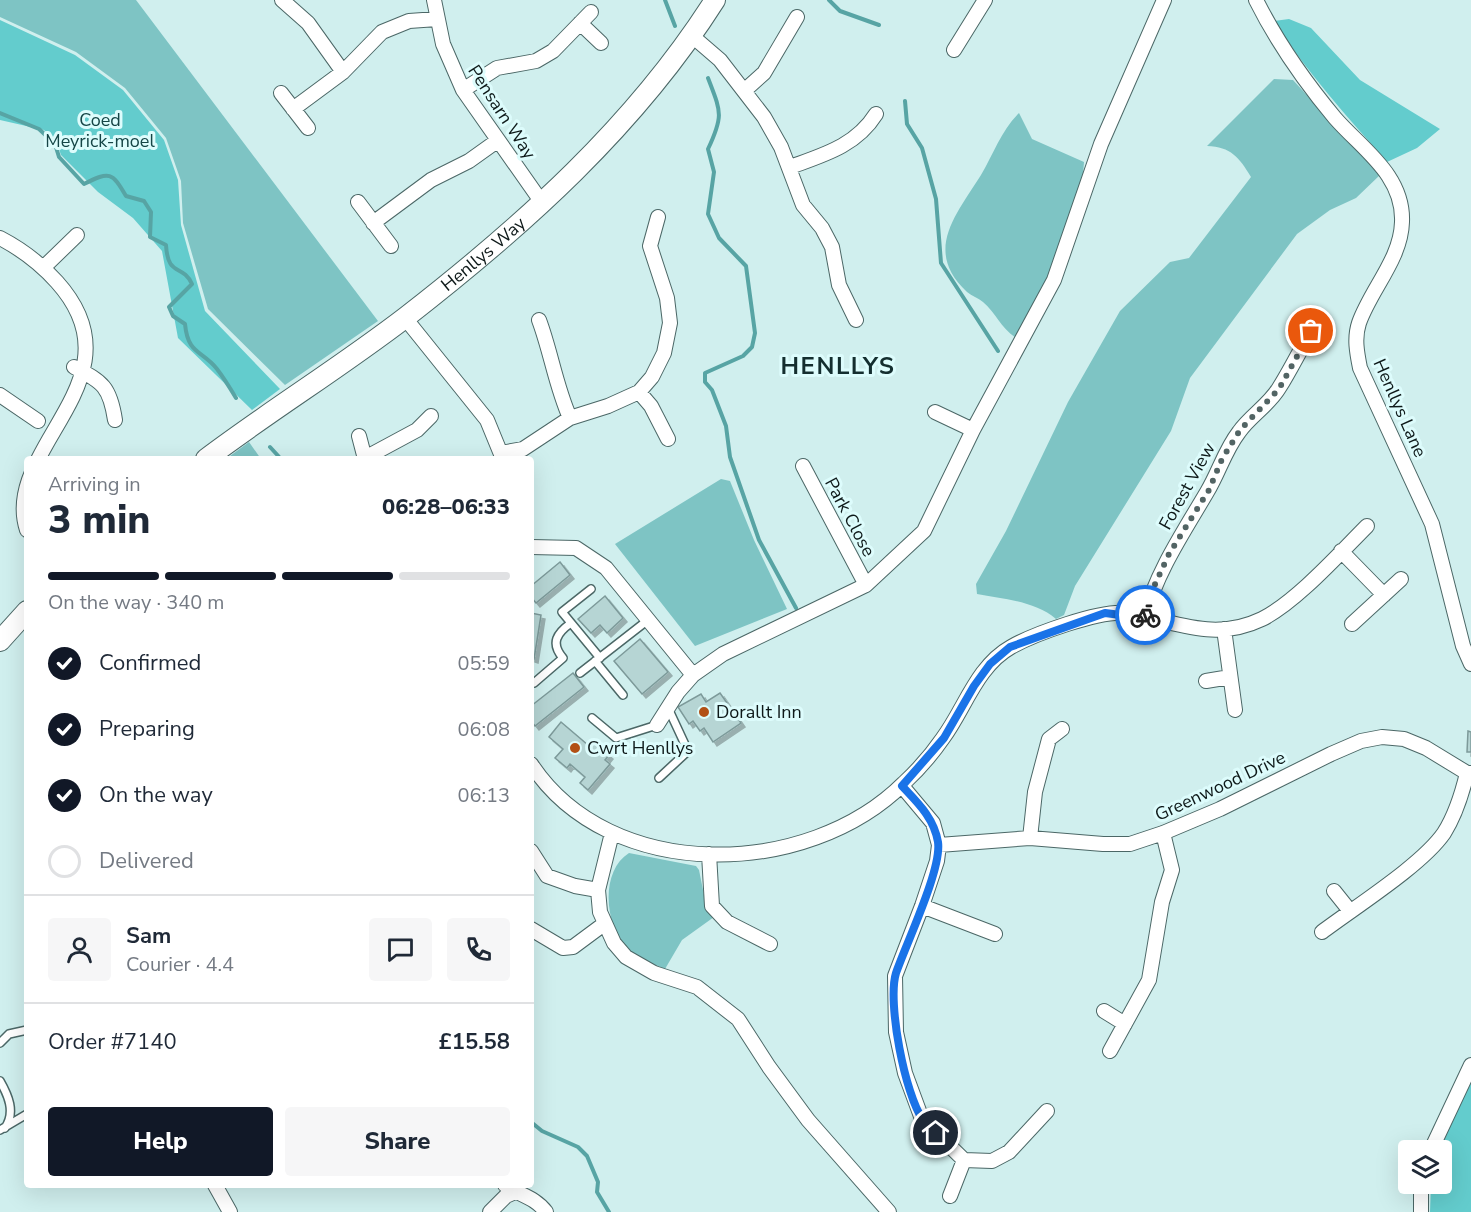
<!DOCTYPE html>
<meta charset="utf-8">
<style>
body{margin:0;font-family:"Nunito Sans",sans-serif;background:#f6f6f7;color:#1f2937;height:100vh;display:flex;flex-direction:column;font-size:22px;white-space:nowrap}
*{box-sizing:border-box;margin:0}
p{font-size:20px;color:#747a83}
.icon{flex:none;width:33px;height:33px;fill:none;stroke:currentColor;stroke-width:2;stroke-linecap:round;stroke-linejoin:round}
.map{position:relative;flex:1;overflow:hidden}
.drawer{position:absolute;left:24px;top:456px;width:510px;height:732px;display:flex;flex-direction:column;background:#fff;border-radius:6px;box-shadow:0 6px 24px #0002}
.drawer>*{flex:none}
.controls{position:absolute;left:1398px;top:1140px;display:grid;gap:12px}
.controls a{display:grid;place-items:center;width:54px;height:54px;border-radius:6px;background:#fff;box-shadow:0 6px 24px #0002;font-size:30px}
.pin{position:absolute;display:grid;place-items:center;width:51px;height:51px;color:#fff;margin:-26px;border:3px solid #fff;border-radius:50%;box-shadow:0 2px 6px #0007}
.courier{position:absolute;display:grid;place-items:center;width:60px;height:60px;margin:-30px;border:4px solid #1a73e8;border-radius:50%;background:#fff;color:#222;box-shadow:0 2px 8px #0007}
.head em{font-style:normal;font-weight:800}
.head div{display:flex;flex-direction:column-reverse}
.head{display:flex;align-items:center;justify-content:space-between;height:102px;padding:0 24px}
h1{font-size:39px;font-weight:800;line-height:45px}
.bar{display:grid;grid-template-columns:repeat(4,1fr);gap:9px 6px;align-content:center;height:72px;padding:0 24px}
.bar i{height:8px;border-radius:4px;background:#e0e1e3}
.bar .current{background:#111827}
.bar p{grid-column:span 4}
.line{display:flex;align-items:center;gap:15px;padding:0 24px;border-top:2px solid #e0e1e3}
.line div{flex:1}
.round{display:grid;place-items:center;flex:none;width:63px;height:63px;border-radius:6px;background:#f6f6f7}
ol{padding:0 24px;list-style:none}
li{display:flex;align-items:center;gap:18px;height:66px}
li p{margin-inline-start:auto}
li .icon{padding:6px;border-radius:50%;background:#111827;color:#fff;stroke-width:4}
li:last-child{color:#747a83}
li i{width:33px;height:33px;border:3px solid #e0e1e3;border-radius:50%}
.button{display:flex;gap:12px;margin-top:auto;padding:12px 24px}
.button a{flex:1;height:69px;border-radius:6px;background:#111827;color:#fff;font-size:24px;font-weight:800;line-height:69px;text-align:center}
.button a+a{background:#f6f6f7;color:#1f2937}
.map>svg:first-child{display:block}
.green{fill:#7ec4c4}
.forest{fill:#63cccd}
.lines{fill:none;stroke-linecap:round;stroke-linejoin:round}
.stream{stroke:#57a4a4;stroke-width:4}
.building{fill:#b6d5d4;stroke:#7d9a9a;stroke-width:1.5;filter:url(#shadow)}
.lane-casing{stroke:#4b6766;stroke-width:10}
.street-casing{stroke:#4b6766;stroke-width:16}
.secondary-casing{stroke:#4b6766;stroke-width:22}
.lane{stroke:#fff;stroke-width:7}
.street{stroke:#fff;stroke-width:14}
.secondary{stroke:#fff;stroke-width:20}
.done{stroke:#526464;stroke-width:6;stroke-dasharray:0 10.8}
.route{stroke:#1a73e8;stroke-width:8}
.poi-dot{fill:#b25015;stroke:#ddfcfc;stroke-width:2}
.labels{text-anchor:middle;stroke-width:6;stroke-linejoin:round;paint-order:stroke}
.street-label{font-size:18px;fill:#0e1919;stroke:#ddfcfc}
.park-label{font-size:18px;fill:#154546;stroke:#ddfcfc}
.poi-label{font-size:18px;fill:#0e1919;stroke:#ddfcfc;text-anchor:start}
.district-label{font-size:24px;font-weight:bold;letter-spacing:1.5px;fill:#142e2f;stroke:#ddfcfc}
</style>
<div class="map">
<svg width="1471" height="1212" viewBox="0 0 1471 1212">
<defs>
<filter id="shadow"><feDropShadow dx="4" dy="4" stdDeviation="0" flood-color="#0004"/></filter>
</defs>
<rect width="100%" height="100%" fill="#d0efee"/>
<path class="green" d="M0 0H136L378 321 285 385 208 309 183 223 181 181 166 138 125 88 76 52 0 17Z
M1274 79 1293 80 1380 175 1356 198 1330 210 1297 234 1190 378 1171 431 1075 586 1064 615 1056 619C1035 601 1003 599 977 594L976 584 1006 531 1068 402 1120 311 1170 262 1189 258 1251 177C1239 157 1231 147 1207 146Z
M1019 113 1032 139 1084 162 1083 175 1047 281 1016 338C1000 327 996 313 983 302 978 298 972 296 967 292 923 251 956 215 981 175 994 153 1001 131 1019 113Z
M249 442 261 459H226Z
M721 479 730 481 754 540 787 609 695 646 615 544Z
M629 853 696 866 699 870 706 905 714 917 682 940 665 969C653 964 638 958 628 949 604 926 600 871 629 853Z"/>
<path class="forest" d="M1289 19 1311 28 1360 80 1440 129 1417 148 1387 162C1347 116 1307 73 1274 21Z
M0 20 75 55 123 90 164 140 178 180 181 225 205 311 280 389 252 410 178 338 162 251 133 218 98 192 61 155 57 143 44 130 0 120Z
M1471 1080V1212H1430L1431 1184H1442V1150H1439Z"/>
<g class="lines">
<path class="stream" d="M665 0 675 26
M829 0 840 11 879 25
M708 78C721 112 724 115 708 149L714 172 708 214 719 238 746 266 755 333 752 347 743 356 705 373V382L712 390 726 426 730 457 759 540 796 608
M905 101 907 124 922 148 936 199 941 263 998 351
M0 113 39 129 55 144 59 157 84 184C110 171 112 172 126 196L144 201 151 212 150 237 166 245C168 278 182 263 192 284L169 307 173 316 185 324C188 355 202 350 217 369 224 378 230 388 236 398
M270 447 281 459
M531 1122 542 1131 578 1147 587 1156 598 1182 597 1192 609 1212"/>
</g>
<path class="building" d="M560 562 570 575 536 603 531 597V586Z
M605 596 623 618 607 633 600 625 591 633 578 619Z
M531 613 541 615 534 659 531 658Z
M640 639 668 672 642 694 614 661Z
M573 673 584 687 535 726 531 721V706Z
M720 693 741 723 713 742 704 728 700 731 693 721 689 724 678 707 701 694 706 702Z
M561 722 588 745 592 741 609 755 605 760 610 764 588 790 580 783 585 777 570 764 567 768 555 758 563 749 549 737Z
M1468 731 1471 732V752H1467Z"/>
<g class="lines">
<g class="lane-casing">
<path id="lane" d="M591 589 562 612 600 658
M595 661 623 695
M580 673 648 620
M534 683 563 658C550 643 557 633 571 623
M592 718 616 738 657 725
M659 778 688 751 668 708
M0 1043 9 1034 27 1030
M0 1081C8 1095 16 1112 5 1128
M0 1130 27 1114"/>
</g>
<g class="street-casing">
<path id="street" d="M282 0 308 23 343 72
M434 0 443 44 463 90 543 204
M1256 0C1277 42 1305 82 1335 118 1362 149 1404 175 1402 222 1401 259 1371 289 1359 323 1354 338 1357 353 1360 368L1432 524 1463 646 1471 664
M580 23 601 43
M691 35 720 60 764 117 781 147 803 205 822 228 832 247 839 285 856 320
M954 50 985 0
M463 90 497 68 536 61 553 51 591 12
M744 91 764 73 797 17
M281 93 308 128
M293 109 343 72 382 32 409 21 437 19
M790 167C823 155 856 146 876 114
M358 202 391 246
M373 223 431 180 469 161 497 141
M0 238C23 250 40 263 57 282 145 380 0 448 27 530
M44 267 77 235
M405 318 487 420 503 459
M539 320C551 352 556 387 570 418
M74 367C103 382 110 387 115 420
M639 392 651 406 668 439
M0 395 38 421
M935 412 973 430
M359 436 365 459
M501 453 523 449 570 418 608 406 639 392 652 377 664 353 670 323 667 298 650 246 658 217
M365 458 417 430 431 416
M803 466 866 585
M531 547 576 548 606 568 693 675
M1341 551 1384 595
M1144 618C1157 571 1183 533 1207 492 1219 472 1225 450 1239 432 1250 416 1269 405 1279 388 1293 366 1303 343 1318 321
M1352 624 1401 579
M1224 629 1235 710
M1206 681 1230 677
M657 725 678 692 693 675 723 654 866 585 924 531 973 430 1054 280 1101 144 1164 0
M531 764C610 884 808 879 904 783 918 770 932 754 943 738 965 708 977 666 1011 647 1034 634 1100 610 1125 613 1174 620 1212 643 1262 619 1296 602 1339 554 1367 526
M902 786 933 823 939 845 937 861 922 906 895 976 896 1032 905 1073 922 1119 964 1160 992 1161 1009 1152 1047 1111
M612 833 598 890 600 912 614 943 626 957 654 973 697 987 738 1019 769 1067 808 1120 889 1212
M1030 838 1035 792 1049 739 1062 729
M939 845 1030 838 1103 844H1130L1163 833 1220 809 1331 754 1361 741 1382 737 1404 739 1426 748 1467 773H1471
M531 851 547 876 575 886 598 890
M709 854 712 906 727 922 770 944
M1334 891 1350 911
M922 906 995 934
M531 929 563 948 573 947 604 924
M1322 932C1355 907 1422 865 1444 833 1456 814 1462 794 1467 773
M1104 1011 1125 1024
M1110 1051 1149 980 1162 902 1172 870 1163 833
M1431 1150 1471 1065
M215 1185 230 1212
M505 1185C519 1195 535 1197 546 1212
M950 1196 964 1160
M490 1212 506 1196 515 1192
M1421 1212V1184"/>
</g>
<g class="secondary-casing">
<g id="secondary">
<path id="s1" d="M206 459C271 410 341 367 406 317 523 226 635 126 715 0"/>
<path d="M0 641 27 611"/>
</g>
</g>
<use href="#lane" class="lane"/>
<use href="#street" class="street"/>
<use href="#secondary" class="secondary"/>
</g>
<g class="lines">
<path class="done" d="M1145 615 1151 593 1169 554 1209 490 1222 459 1240 430 1279 389 1311 331"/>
<path class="route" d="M936 1133C932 1129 927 1124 923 1120 905 1095 887 1002 896 973 906 944 942 869 938 842 934 818 918 803 902 786L944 738 974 686 990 664 1010 647 1105 613 1144 618 1145 615"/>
</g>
<g class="poi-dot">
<circle cx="704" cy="712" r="6"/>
<circle cx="575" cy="748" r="6"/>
</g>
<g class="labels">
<g class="street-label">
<text transform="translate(502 112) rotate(57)" y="6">Pensarn Way</text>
<text dy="6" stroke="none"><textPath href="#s1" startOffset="345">Henllys Way</textPath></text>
<text transform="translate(1400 408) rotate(66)" y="6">Henllys Lane</text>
<text transform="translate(1187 486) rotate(-61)" y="6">Forest View</text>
<text transform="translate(850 517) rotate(62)" y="6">Park Close</text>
<text transform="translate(1220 786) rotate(-25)" y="6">Greenwood Drive</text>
</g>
<g class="park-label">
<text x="100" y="126">Coed<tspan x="100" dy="21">Meyrick-moel</tspan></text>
</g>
<g class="poi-label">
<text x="716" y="718">Dorallt Inn</text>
<text x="587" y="754">Cwrt Henllys</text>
</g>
<g class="district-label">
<text x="838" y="374">HENLLYS</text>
</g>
</g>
</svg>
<div class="controls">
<a><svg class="icon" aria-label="layers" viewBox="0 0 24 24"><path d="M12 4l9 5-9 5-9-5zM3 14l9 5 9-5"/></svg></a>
</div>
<div class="pin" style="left:1311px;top:331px;background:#ea580c"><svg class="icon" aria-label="bag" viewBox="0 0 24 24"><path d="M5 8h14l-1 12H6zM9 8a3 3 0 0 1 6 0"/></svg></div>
<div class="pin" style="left:936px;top:1133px;background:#1f2937"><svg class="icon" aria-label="home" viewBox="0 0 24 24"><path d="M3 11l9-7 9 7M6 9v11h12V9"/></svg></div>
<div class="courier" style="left:1145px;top:615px"><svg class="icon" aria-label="bike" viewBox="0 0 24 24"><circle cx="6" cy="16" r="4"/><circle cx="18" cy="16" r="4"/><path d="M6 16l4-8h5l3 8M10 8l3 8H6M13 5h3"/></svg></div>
<section class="drawer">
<div class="head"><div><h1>3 min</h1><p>Arriving in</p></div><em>06:28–06:33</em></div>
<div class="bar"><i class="current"></i><i class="current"></i><i class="current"></i><i></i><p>On the way · 340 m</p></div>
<ol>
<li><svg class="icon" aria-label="check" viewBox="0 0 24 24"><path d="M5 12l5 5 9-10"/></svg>Confirmed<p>05:59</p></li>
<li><svg class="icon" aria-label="check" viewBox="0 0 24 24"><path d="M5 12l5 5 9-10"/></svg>Preparing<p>06:08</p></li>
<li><svg class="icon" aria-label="check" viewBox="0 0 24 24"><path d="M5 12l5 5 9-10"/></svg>On the way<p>06:13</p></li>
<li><i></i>Delivered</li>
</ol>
<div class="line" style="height:108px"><a class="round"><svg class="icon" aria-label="person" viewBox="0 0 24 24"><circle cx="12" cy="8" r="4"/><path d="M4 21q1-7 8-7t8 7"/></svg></a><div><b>Sam</b><p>Courier · 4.4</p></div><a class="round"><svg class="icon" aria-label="chat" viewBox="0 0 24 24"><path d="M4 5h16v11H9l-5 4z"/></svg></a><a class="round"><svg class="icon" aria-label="phone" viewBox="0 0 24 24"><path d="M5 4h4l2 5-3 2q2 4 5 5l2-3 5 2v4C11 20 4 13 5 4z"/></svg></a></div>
<div class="line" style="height:78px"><div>Order #7140</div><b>£15.58</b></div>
<div class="button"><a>Help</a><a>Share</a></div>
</section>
</div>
